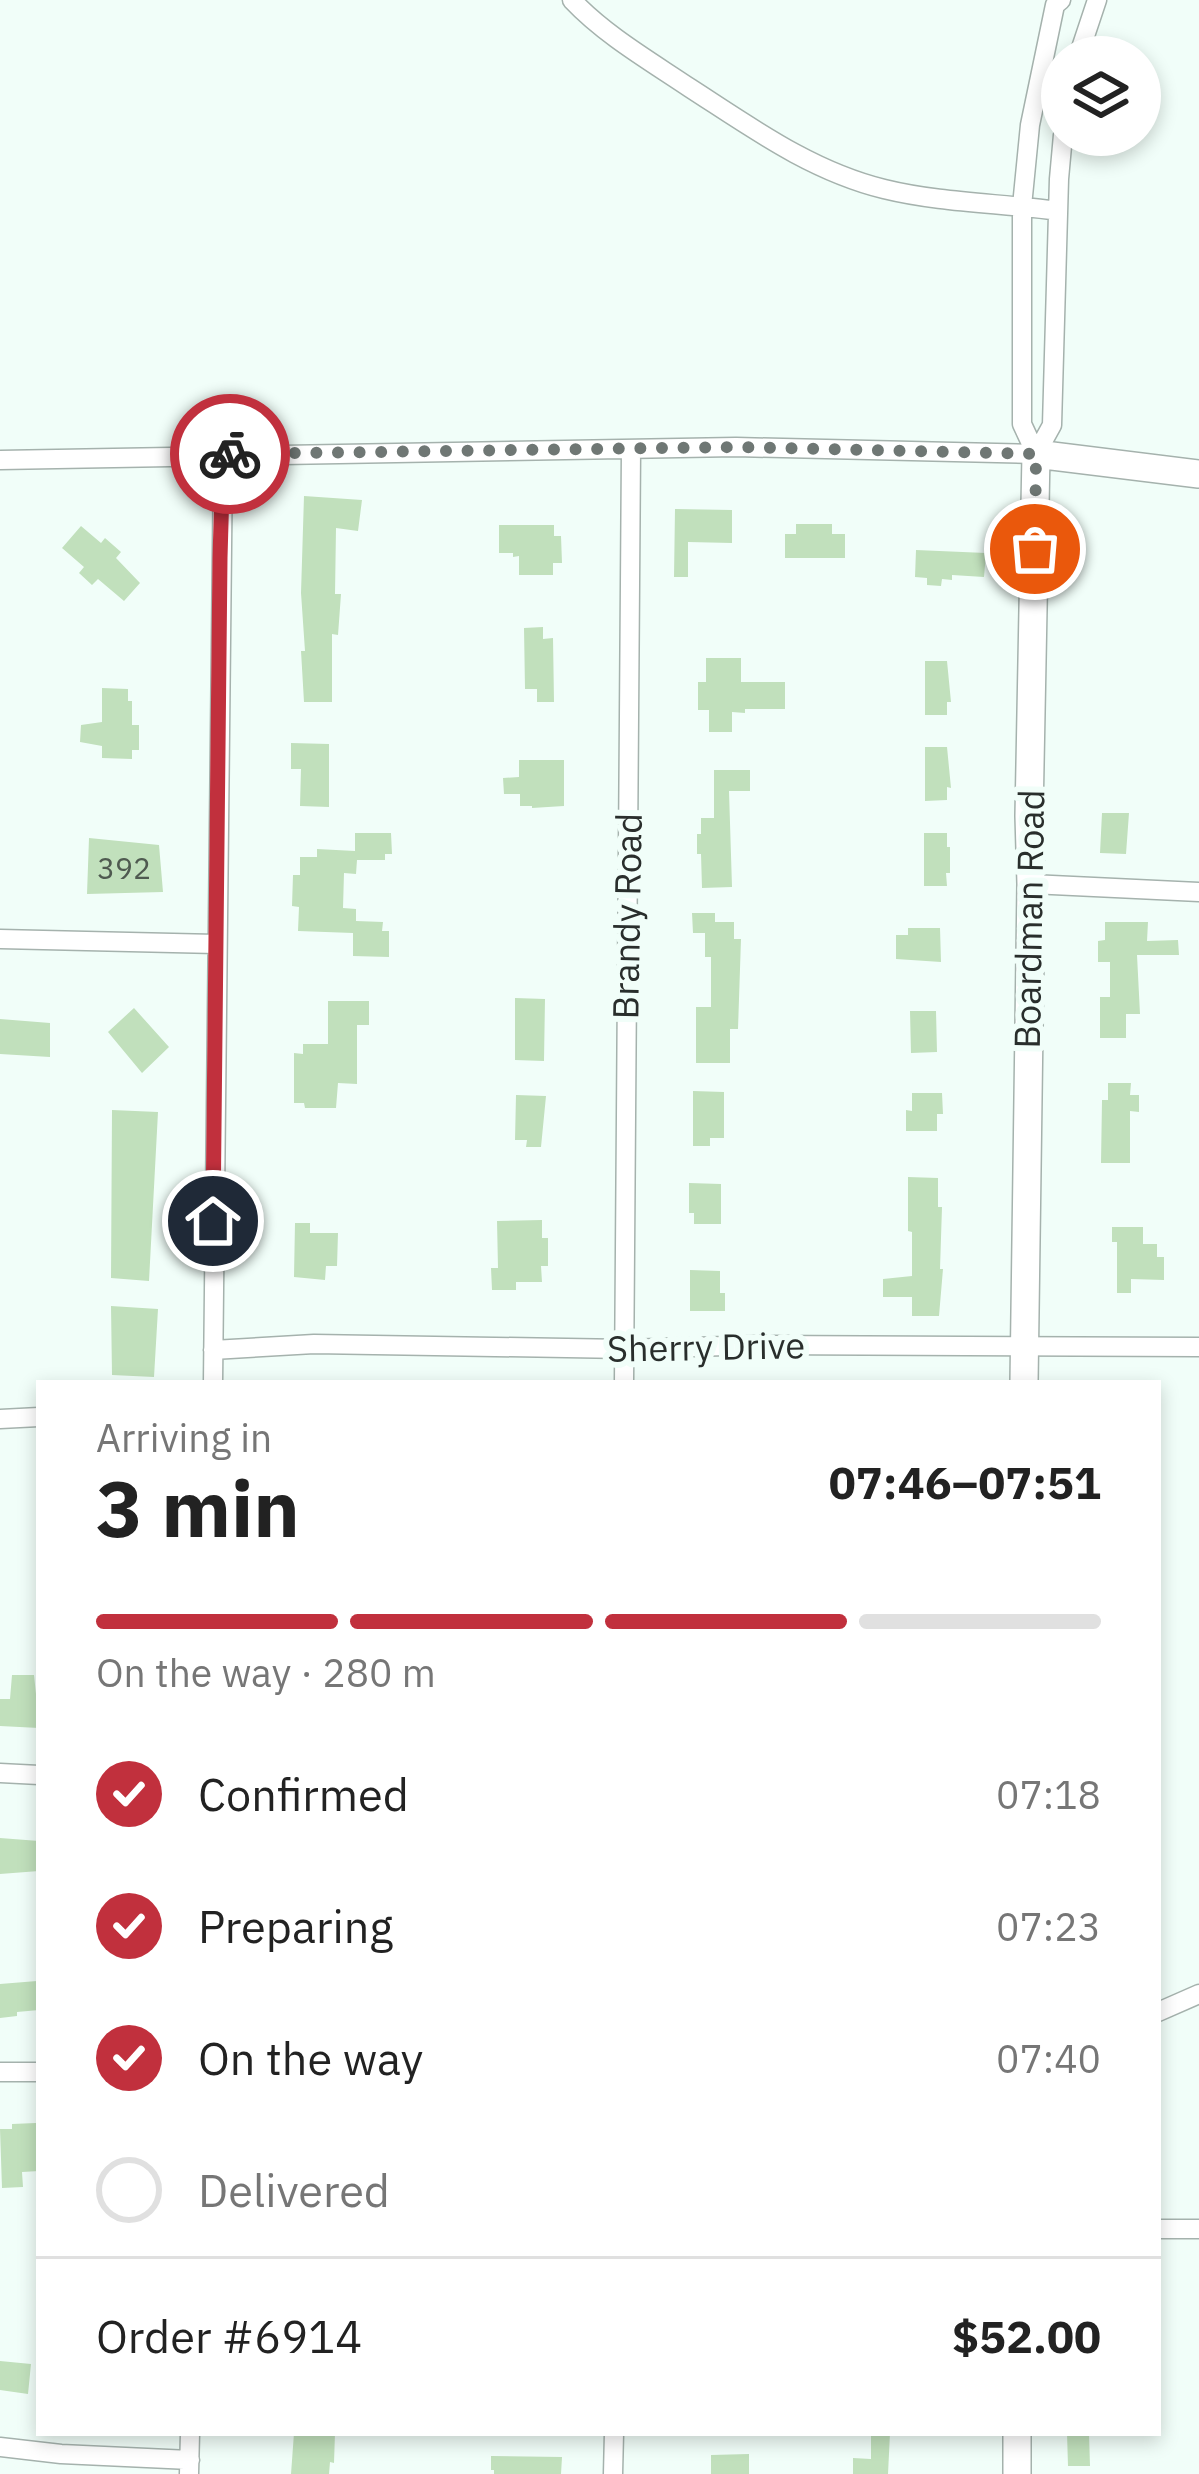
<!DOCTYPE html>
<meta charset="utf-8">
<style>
body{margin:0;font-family:"IBM Plex Sans",sans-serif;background:#f6f6f6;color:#222;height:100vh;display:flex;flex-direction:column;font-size:45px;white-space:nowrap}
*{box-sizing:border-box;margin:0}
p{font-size:39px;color:#767676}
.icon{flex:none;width:66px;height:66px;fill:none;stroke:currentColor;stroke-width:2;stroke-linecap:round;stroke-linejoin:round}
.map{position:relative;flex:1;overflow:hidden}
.sheet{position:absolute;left:36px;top:1380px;width:1125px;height:1056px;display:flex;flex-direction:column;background:#fff;border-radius:0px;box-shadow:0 6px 18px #0003}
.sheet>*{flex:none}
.tools{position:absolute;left:1041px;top:36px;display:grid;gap:24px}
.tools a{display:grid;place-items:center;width:120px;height:120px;border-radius:50%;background:#fff;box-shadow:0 6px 18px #0003;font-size:60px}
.pin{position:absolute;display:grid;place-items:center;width:102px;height:102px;color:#fff;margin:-51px;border:6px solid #fff;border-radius:50%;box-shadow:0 3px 12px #0007}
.courier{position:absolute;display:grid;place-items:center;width:120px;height:120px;margin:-60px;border:9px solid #c1303d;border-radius:50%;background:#fff;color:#222;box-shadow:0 3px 15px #0007}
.overview em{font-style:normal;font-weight:700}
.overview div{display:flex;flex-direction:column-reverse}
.overview{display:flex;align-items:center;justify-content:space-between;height:204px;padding:0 60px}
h1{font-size:78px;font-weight:700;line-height:90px}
.bar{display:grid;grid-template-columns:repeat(4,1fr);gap:18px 12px;align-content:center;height:144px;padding:0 60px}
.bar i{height:15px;border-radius:9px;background:#e0e0e0}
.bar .selected{background:#c1303d}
.bar p{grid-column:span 4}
.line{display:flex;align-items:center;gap:30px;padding:0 60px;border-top:3px solid #e0e0e0}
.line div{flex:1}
ol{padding:0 60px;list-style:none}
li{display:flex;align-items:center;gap:36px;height:132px}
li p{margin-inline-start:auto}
li .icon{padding:12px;border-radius:50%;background:#c1303d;color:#fff;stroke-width:4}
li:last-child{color:#767676}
li i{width:66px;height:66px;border:6px solid #e0e0e0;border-radius:50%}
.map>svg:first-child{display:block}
.building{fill:#c1e0bc}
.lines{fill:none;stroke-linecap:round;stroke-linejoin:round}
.street-casing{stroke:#a5b2ad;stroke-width:21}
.secondary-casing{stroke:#a5b2ad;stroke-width:30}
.street{stroke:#fff;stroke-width:18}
.secondary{stroke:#fff;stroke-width:27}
.done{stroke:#6f7774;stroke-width:12;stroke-dasharray:0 21.6}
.route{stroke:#c1303d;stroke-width:15}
.labels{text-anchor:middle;stroke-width:12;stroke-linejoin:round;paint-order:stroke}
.number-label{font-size:30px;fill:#4f5a50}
.street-label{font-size:36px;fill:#292e2c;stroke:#f1fef9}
</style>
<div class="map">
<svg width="1199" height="2474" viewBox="0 0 1199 2474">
<rect width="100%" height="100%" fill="#f1fef9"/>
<path class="building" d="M304 496 362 500 358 531 336 528 335 594H341L338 635 332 634V702H304L301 651H305L301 593Z
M675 509 732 510V543L688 542V577H674Z
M796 524H832V534H845V558H785V534H796Z
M499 525H554V536H561L562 563H553V575H519V556L513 557V553H499Z
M81 526 101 543 105 538 121 552 116 558 140 583 124 601 98 579 92 585 79 573 84 567 62 548Z
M916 550 986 553 984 577 952 575V580L942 579 941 586 927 585V578L915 577Z
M543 627V639L553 638 554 702H537V689H525L524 628Z
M706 658H741V682H785V709H745V713L732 712V732H709V710H698V682H706Z
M925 661H947L951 702H947V715H925Z
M102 688 128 689V701H132V725H139V750H132V759L102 758V746L80 742 81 725 102 722Z
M291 743 329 744V807L300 806 301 769H291Z
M925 747H947L951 788 947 787V800L925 801Z
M519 760H564V806L532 808V806H520V794H504L503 778 519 777Z
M714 770H750V791H729L732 887 702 888 701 854H697V834H701V818H714Z
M1102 813H1129L1126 854 1100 853Z
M355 833H391L392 854H385V860H357L356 874 344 873 343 908 356 909V921L383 922 382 931H389V957L353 956V933L298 931 299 907 292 906 293 875H300V857H317V849L355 851Z
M924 833H947V847H950V873H946L947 886H924Z
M89 838 159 845 163 892 87 894Z
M692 913H715V922H734V939H741L738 1029H730V1063H696V1007H711V957H705V933H693Z
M1105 922H1148L1147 941 1178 940 1179 955H1137L1140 1014H1126V1038H1100V997H1110V962H1098V941L1105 940Z
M908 928H940L941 962 896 959V935H908Z
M515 998 545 999 544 1061 515 1060Z
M328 1001H369V1025H357V1084L338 1083 336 1108H305L304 1103H294V1053L303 1054V1044H328Z
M134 1008 169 1047 142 1073 108 1032Z
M910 1011H936L937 1052 911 1053Z
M0 1019 50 1023V1057L0 1054Z
M1108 1083H1131L1130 1095H1139V1112L1130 1111V1163H1101L1102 1100H1108Z
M693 1091 724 1092V1138H710V1146H693Z
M912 1093H942L943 1114H937V1131H906V1110L912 1111Z
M516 1095 546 1096 541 1147H526L527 1140H515Z
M112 1110 158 1112 149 1281 111 1278Z
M908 1177 938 1178V1207H942L940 1269H943L939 1316H912V1297H883V1279L912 1276V1232L908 1231Z
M689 1183 721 1184V1224H694V1213H689Z
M542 1220V1238H548V1266H541L542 1282H516V1290H492L491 1268H498L497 1221Z
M295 1223H310V1233H338L337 1266H326L325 1280 294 1277Z
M1112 1227H1143V1244H1157V1257H1164V1280L1131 1279V1293H1117V1242H1112Z
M690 1270 720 1271V1293H725V1311H690Z
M111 1306 158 1309 154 1377 112 1375Z
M12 1675H34L36 1694H39V1728L0 1726V1699H10Z
M0 1838 39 1841V1871L0 1874Z
M37 1981 39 2010 17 2012V2016L0 2018V1984Z
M36 2123V2128L39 2127V2171L22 2172 23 2187 2 2188 0 2129H12V2124Z
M0 2361 31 2364 28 2394 0 2390Z
M294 2433H335L334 2463 330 2462 329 2474H291Z
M871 2433H890L888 2474H853V2458L871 2459Z
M1067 2433H1089L1090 2466H1068Z
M749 2454V2474H711V2455Z
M491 2456 562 2457 561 2474H494V2470H491Z"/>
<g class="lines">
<g class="street-casing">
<path id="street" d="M572 0C605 35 650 61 690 88 752 128 811 171 884 189 941 203 1001 203 1058 211
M1078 57 1097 0
M1036 454 1022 424V206L1030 125 1055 5 1061 0
M1036 454 1052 425 1059 179 1063 135
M0 460 736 447 1036 454
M1031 884 1199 892
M0 939 216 944
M213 1350 314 1344 625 1349 760 1345 1199 1347
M213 1383 223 455
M624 1383 631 450
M0 1419 39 1417
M0 1773 39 1775
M1158 2012 1199 1994
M0 2072H39
M1158 2229H1199
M0 2447 61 2454 190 2460
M189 2474 190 2433
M613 2474 614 2433"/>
</g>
<g class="secondary-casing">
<path id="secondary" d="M1024 1383 1031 884 1029 816 1036 454 1199 474
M1017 2474V2433"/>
</g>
<use href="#street" class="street"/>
<use href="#secondary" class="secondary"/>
</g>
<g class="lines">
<path class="done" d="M230 454 736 447 1036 454 1035 549"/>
<path class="route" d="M213 1221 220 558 223 454H230"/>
</g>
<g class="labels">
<g class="number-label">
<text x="124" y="879">392</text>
</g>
<g class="street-label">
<text transform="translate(627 916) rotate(-89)" y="13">Brandy Road</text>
<text transform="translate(1029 919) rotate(-89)" y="13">Boardman Road</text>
<text transform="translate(706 1347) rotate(-1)" y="13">Sherry Drive</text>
</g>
</g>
</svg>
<div class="tools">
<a><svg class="icon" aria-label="layers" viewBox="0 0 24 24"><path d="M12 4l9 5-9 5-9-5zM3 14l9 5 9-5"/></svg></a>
</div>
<div class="pin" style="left:1035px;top:549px;background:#ea580c"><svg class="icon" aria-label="bag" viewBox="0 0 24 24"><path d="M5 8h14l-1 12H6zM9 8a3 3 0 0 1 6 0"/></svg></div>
<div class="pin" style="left:213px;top:1221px;background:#1f2937"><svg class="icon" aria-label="home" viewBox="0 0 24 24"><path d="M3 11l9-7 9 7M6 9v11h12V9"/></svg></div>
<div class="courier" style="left:230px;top:454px"><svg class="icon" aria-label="bike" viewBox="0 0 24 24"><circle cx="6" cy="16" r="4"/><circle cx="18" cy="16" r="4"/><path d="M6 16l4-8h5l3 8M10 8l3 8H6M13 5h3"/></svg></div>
<section class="sheet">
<div class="overview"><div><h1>3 min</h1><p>Arriving in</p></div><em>07:46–07:51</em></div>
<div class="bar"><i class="selected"></i><i class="selected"></i><i class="selected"></i><i></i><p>On the way · 280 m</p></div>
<ol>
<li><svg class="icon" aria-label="check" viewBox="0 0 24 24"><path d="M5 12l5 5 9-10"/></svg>Confirmed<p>07:18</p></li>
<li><svg class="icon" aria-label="check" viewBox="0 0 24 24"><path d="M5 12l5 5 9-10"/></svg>Preparing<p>07:23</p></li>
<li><svg class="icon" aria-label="check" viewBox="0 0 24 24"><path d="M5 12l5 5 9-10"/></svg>On the way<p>07:40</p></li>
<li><i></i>Delivered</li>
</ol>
<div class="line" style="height:156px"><div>Order #6914</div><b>$52.00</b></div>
</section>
</div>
